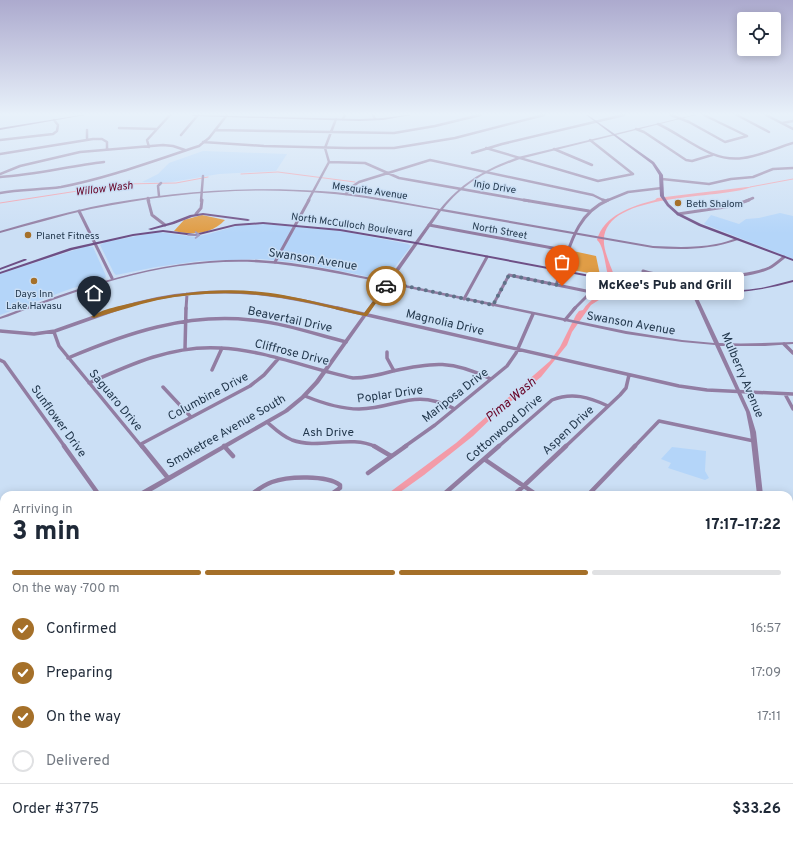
<!DOCTYPE html>
<meta charset="utf-8">
<style>
body{margin:0;font-family:Overpass,sans-serif;background:#f2f2f3;color:#1f2937;height:100vh;display:flex;flex-direction:column;font-size:15px;white-space:nowrap}
*{box-sizing:border-box;margin:0}
p{font-size:13px;color:#747a83}
.icon{flex:none;width:22px;height:22px;fill:none;stroke:currentColor;stroke-width:2;stroke-linecap:round;stroke-linejoin:round}
.map{position:relative;flex:1;overflow:hidden}
.drawer{position:absolute;left:0px;top:491px;width:793px;height:352px;display:flex;flex-direction:column;background:#fff;border-radius:12px 12px 0 0;box-shadow:0 2px 10px #0003}
.drawer>*{flex:none}
.fabs{position:absolute;left:737px;top:12px;display:grid;gap:8px}
.fabs a{display:grid;place-items:center;width:44px;height:44px;border-radius:4px;background:#fff;box-shadow:0 2px 10px #0003;font-size:20px}
.pin{position:absolute;display:grid;place-items:center;width:34px;height:34px;color:#fff;margin:-41px -17px;border-radius:50% 50% 50% 0;rotate:-45deg;box-shadow:0 0 4px #0007}
.pin .icon{rotate:45deg}
.courier{position:absolute;display:grid;place-items:center;width:40px;height:40px;margin:-20px;border:3px solid #a57029;border-radius:50%;background:#fff;color:#222;box-shadow:0 1px 5px #0007}
.bubble{position:absolute;height:28px;border-radius:4px;background:#fff;box-shadow:0 2px 10px #0003;font-size:13px;font-weight:800;line-height:28px;text-align:center}
.summary em{font-style:normal;font-weight:800}
.summary div{display:flex;flex-direction:column-reverse}
.summary{display:flex;align-items:center;justify-content:space-between;height:68px;padding:0 12px}
h1{font-size:26px;font-weight:800;line-height:30px}
.bar{display:grid;grid-template-columns:repeat(4,1fr);gap:6px 4px;align-content:center;height:48px;padding:0 12px}
.bar i{height:5px;border-radius:3px;background:#e0e1e3}
.bar .on{background:#a57029}
.bar p{grid-column:span 4}
.line{display:flex;align-items:center;gap:10px;padding:0 12px;border-top:1px solid #e0e1e3}
.line div{flex:1}
ol{padding:0 12px;list-style:none}
li{display:flex;align-items:center;gap:12px;height:44px}
li p{margin-inline-start:auto}
li .icon{padding:4px;border-radius:50%;background:#a57029;color:#fff;stroke-width:4}
li:last-child{color:#747a83}
li i{width:22px;height:22px;border:2px solid #e0e1e3;border-radius:50%}
.map>svg:first-child{display:block}
.built{fill:#b4d5f9}
.green{fill:#e09d46}
.water{fill:#f39ba8}
.lines{fill:none;stroke-linecap:round;stroke-linejoin:round}
.stream{stroke:#f39ba8;stroke-width:1}
.minor-far4{stroke:#927da2;stroke-width:2.5}
.minor-far3{stroke:#927da2;stroke-width:3}
.minor-far2{stroke:#927da2;stroke-width:3.5}
.minor-far1{stroke:#927da2;stroke-width:4.5}
.minor{stroke:#927da2;stroke-width:6}
.tertiary{fill:#927da2;fill-rule:evenodd}
.secondary{fill:#6e4f85;fill-rule:evenodd}
.oneway{stroke:#a19ec3}
.route{fill:#a57029}
.done{stroke:#5e7288;stroke-width:4;stroke-dasharray:0 7.2}
.poi-dot{fill:#a57029;stroke:#cbdff5;stroke-width:1.5}
.labels{text-anchor:middle;stroke-width:3;stroke-linejoin:round;paint-order:stroke}
.far-street-label{font-size:10px;fill:#23384d;stroke:#cbdff5}
.far-poi-label{font-size:10px;fill:#23384d;stroke:#cbdff5;text-anchor:start}
.far-water-label{font-size:11px;font-style:italic;fill:#670225;stroke:#cbdff5}
.street-label{font-size:12px;fill:#23384d;stroke:#cbdff5}
.water-label{font-size:13px;font-style:italic;fill:#670225;stroke:#cbdff5}
</style>
<div class="map">
<svg width="793" height="843" viewBox="0 0 793 843">
<rect width="100%" height="100%" fill="#cbdff5"/>
<path class="built" d="M203 151 287 154 276 171 219 174 166 183 142 182 158 174 169 163Z
M780 213 793 216V259L704 224 711 215 739 224 746 219 759 218Z
M264 224 341 231 408 244 411 246 385 280 301 263 261 259 199 261 156 267 116 275 114 273 100 245 105 242 158 232 195 237 209 234 236 226Z
M87 246 93 247 106 276 105 278 70 289 0 315V274Z
M672 447 706 451 705 471 709 478 705 480 668 468 671 463 661 459Z"/>
<path class="green" d="M202 215 225 220C210 235 194 235 174 231L184 220Z
M573 251 596 256 600 275 567 269Z"/>
<path class="water" d="M747 187H751C721 200 605 191 604 240 603 249 611 267 614 275H608C605 265 604 246 597 240 604 215 632 206 655 200L657 198Z
M606 284 611 286 602 298 591 305 572 332 567 345 541 377 498 412 473 436 424 475 396 495H386L456 443 550 361 560 347 576 315 579 311 583 310C589 299 601 297 606 284Z"/>
<g class="lines">
<path class="stream" d="M241 174 278 172 355 182
M750 187 793 179
M0 203 123 184 176 183 208 177"/>
<path class="minor-far4" d="M373 115 375 119
M671 115 689 122 725 142 747 136
M704 115 747 136
M737 115 769 132
M766 115 793 129
M343 119 345 115
M782 123 793 121
M658 124C685 136 711 163 743 158 760 156 776 148 793 143
M119 128 157 129
M636 129 644 132 686 160 692 161 712 155
M87 130V139
M215 130 394 133 435 126 480 115
M181 135 198 115
M0 140 53 134 57 131 58 125 54 120
M590 140 633 174
M203 142 264 146 347 148H394L455 138 544 115
M149 147 147 140 170 115
M486 148 598 181 633 174
M554 149 592 165
M472 153 502 144 624 115
M0 154 93 139H102L107 142V149
M329 162 365 163 399 178 529 201
M0 174 20 166 80 152 163 145 173 146 185 150
M0 177C35 175 69 166 104 162
M662 179 709 184 731 179 753 177 773 169 793 168
M0 193C20 189 41 190 61 187 108 178 153 161 199 146L209 138 227 115
M346 194 350 188 359 182 430 160 593 195 605 201
M159 196 158 186 161 183
M148 198 149 201
M201 201 203 176
M308 201 329 162 325 148 336 119
M606 201 628 192 662 188
M746 201 753 198"/>
<path class="minor-far3" d="M148 200 152 215 165 225
M524 200 589 211
M603 200 606 201
M79 211 112 278
M196 214 201 208 202 200
M678 214 732 206 749 200
M429 225 569 251
M275 262 309 200
M643 271C671 280 742 280 769 268 775 265 779 261 784 257
M556 285C569 253 573 215 608 200
M464 299 487 257
M493 305 509 275 591 292 574 309
M117 309C167 292 224 288 276 296 298 299 320 304 342 309
M186 309 187 294"/>
<path class="minor-far2" d="M337 308 679 386 707 390 793 394
M565 320 575 308
M0 331 34 334 55 331 120 308
M54 332 59 346 142 447
M784 344 793 353
M185 349 186 308
M387 352V358L394 371
M68 358C127 333 186 313 251 320 283 323 315 334 346 342
M0 360 4 362 65 447
M212 370 222 348
M89 383C131 364 173 345 220 348 265 350 309 369 353 378 367 378 379 375 393 371 433 362 452 360 491 379
M163 387 191 417
M785 394 793 409
M305 396C322 403 340 409 359 409 398 408 413 388 453 408
M267 422C275 429 282 436 292 440 319 450 350 434 376 447
M141 444 250 386 264 375 278 359
M404 447 435 425 507 366 516 353 533 314
M498 447 552 400C572 392 589 397 608 406
M565 447 620 395 626 388 629 375
M634 447 659 421 754 441"/>
<path class="minor-far1" d="M64 446 99 495
M142 446 168 478
M224 446 233 456
M374 446 391 456
M484 459 537 495
M368 473 406 446
M251 495C257 490 264 485 272 482 288 476 327 475 340 485V488L330 495
M443 495 499 446
M514 495 566 446
M588 495 635 446
M789 609 793 610"/>
<path class="minor" d="M789 813 793 814
M534 839 535 843
M624 839 626 843
M260 843 266 839
M386 843 390 839"/>
<path class="tertiary" d="M693 115H696L520 159C488 170 464 183 443 209L653 246C674 247 695 248 716 244 723 243 730 240 737 238L739 239 738 240C710 250 682 250 653 248L441 211 391 282 626 331 682 340 714 343 691 292 693 291 695 292 719 343C744 344 768 343 793 342V344L765 346H720L750 412 756 432 763 495H757L750 432 746 412 715 345 682 342 626 334 389 284 319 383 305 398 288 412 145 495H137L138 493 284 410 301 396 315 381 386 283C350 276 314 268 278 264 225 258 169 265 118 279 89 287 60 297 31 308 21 311 11 316 0 319V317C84 285 167 256 259 260 302 262 345 273 387 281L438 210C400 204 361 196 322 193 245 186 166 194 91 209 60 216 30 225 0 233V231C30 222 60 214 91 207 166 192 243 186 320 191 360 193 400 202 440 209 462 182 486 169 518 157Z
M4 568V574L0 576V570Z
M767 839H775L776 843H768Z"/>
<path class="secondary" d="M81 115H85L0 130V128Z
M192 115 359 119 383 118 407 115H411L383 120 359 121 193 116Z
M586 115H588L654 162 663 175 664 196 669 204 679 213 701 224 793 259V261L699 226 677 215 667 206 660 196 659 175 652 164Z
M203 213 248 219 250 220 248 221 203 215 192 217 174 224 151 230 148 229 172 222 190 215Z
M263 222 340 229 416 242 659 288C693 291 727 293 760 288 771 286 782 283 793 280V282C747 295 706 295 659 290L416 244 340 231 263 224 235 226 195 236 163 232 133 236 72 250 0 274V272L70 248 133 234 163 230 195 234 235 224Z
M24 259H26L27 260 0 270V268Z
M0 524 2 525 4 528V537L2 536 0 533Z
M156 839H166L167 843H157Z"/>
</g>
<defs><path id="oneway-shaft" d="M-6 0H5M1.5-3L5.5 0L1.5 3" fill="none" stroke-width="1.6" stroke-linecap="round" stroke-linejoin="round"/></defs>
<use class="oneway" href="#oneway-shaft" transform="translate(194 235)"/>
<linearGradient id="sky" x2="0" y2="1"><stop stop-color="#acaace"/><stop offset="0.49" stop-color="#e8f1fa"/><stop offset="1" stop-color="#e8f1fa" stop-opacity="0"/></linearGradient>
<rect width="793" height="233" fill="url(#sky)"/>
<path class="route" d="M386 284 388 286 367 316H365C337 310 310 302 282 298 241 291 198 292 158 300 136 305 115 312 94 318L91 317C101 309 124 305 137 302 185 291 235 286 283 295 310 300 337 307 364 313Z"/>
<g class="lines">
<path class="done" d="M386 286 388 282 493 305 509 275 562 286"/>
</g>
<g class="poi-dot">
<circle cx="678" cy="203" r="4"/>
<circle cx="28" cy="235" r="4"/>
<circle cx="34" cy="281" r="4"/>
</g>
<g class="labels">
<g class="far-street-label">
<text transform="translate(495 186) rotate(9)" y="4">Injo Drive</text>
<text transform="translate(370 190) rotate(8)" y="4">Mesquite Avenue</text>
<text transform="translate(352 224) rotate(8)" y="4">North McCulloch Boulevard</text>
<text transform="translate(500 230) rotate(10)" y="4">North Street</text>
</g>
<g class="far-poi-label">
<text x="686" y="207">Beth Shalom</text>
<text x="36" y="239">Planet Fitness</text>
<text x="34" y="297" text-anchor="middle">Days Inn<tspan x="34" dy="12">Lake Havasu</tspan></text>
</g>
<g class="far-water-label">
<text transform="translate(104 188) rotate(-7)" y="4">Willow Wash</text>
</g>
<g class="street-label">
<text transform="translate(313 259) rotate(9)" y="4">Swanson Avenue</text>
<text transform="translate(290 319) rotate(12)" y="4">Beavertail Drive</text>
<text transform="translate(445 322) rotate(13)" y="4">Magnolia Drive</text>
<text transform="translate(631 323) rotate(10)" y="4">Swanson Avenue</text>
<text transform="translate(292 352) rotate(14)" y="4">Cliffrose Drive</text>
<text transform="translate(743 375) rotate(67)" y="4">Mulberry Avenue</text>
<text transform="translate(390 394) rotate(-8)" y="4">Poplar Drive</text>
<text transform="translate(455 395) rotate(-38)" y="4">Mariposa Drive</text>
<text transform="translate(208 396) rotate(-28)" y="4">Columbine Drive</text>
<text transform="translate(116 400) rotate(50)" y="4">Saguaro Drive</text>
<text transform="translate(59 421) rotate(54)" y="4">Sunflower Drive</text>
<text transform="translate(504 428) rotate(-41)" y="4">Cottonwood Drive</text>
<text transform="translate(568 430) rotate(-43)" y="4">Aspen Drive</text>
<text transform="translate(226 431) rotate(-30)" y="4">Smoketree Avenue South</text>
<text x="328" y="436">Ash Drive</text>
</g>
<g class="water-label">
<text transform="translate(510 399) rotate(-40)" y="5">Pima Wash</text>
</g>
</g>
</svg>
<div class="fabs">
<a><svg class="icon" aria-label="locate" viewBox="0 0 24 24"><circle cx="12" cy="12" r="6"/><path d="M12 2v4M12 18v4M2 12h4M18 12h4"/></svg></a>
</div>
<div class="pin" style="left:562px;top:286px;background:#ea580c"><svg class="icon" aria-label="bag" viewBox="0 0 24 24"><path d="M5 8h14l-1 12H6zM9 8a3 3 0 0 1 6 0"/></svg></div>
<div class="pin" style="left:94px;top:317px;background:#1f2937"><svg class="icon" aria-label="home" viewBox="0 0 24 24"><path d="M3 11l9-7 9 7M6 9v11h12V9"/></svg></div>
<div class="courier" style="left:386px;top:286px"><svg class="icon" aria-label="car" viewBox="0 0 24 24"><path d="M5 17H2v-5l4-1 3-4h7l3 4 3 1v5h-3M9 17h6M6 11h13"/><circle cx="7" cy="17" r="2"/><circle cx="17" cy="17" r="2"/></svg></div>
<div class="bubble" style="left:586px;top:272px;width:158px">McKee's Pub and Grill</div>
<section class="drawer">
<div class="summary"><div><h1>3 min</h1><p>Arriving in</p></div><em>17:17–17:22</em></div>
<div class="bar"><i class="on"></i><i class="on"></i><i class="on"></i><i></i><p>On the way · 700 m</p></div>
<ol>
<li><svg class="icon" aria-label="check" viewBox="0 0 24 24"><path d="M5 12l5 5 9-10"/></svg>Confirmed<p>16:57</p></li>
<li><svg class="icon" aria-label="check" viewBox="0 0 24 24"><path d="M5 12l5 5 9-10"/></svg>Preparing<p>17:09</p></li>
<li><svg class="icon" aria-label="check" viewBox="0 0 24 24"><path d="M5 12l5 5 9-10"/></svg>On the way<p>17:11</p></li>
<li><i></i>Delivered</li>
</ol>
<div class="line" style="height:52px"><div>Order #3775</div><b>$33.26</b></div>
</section>
</div>
